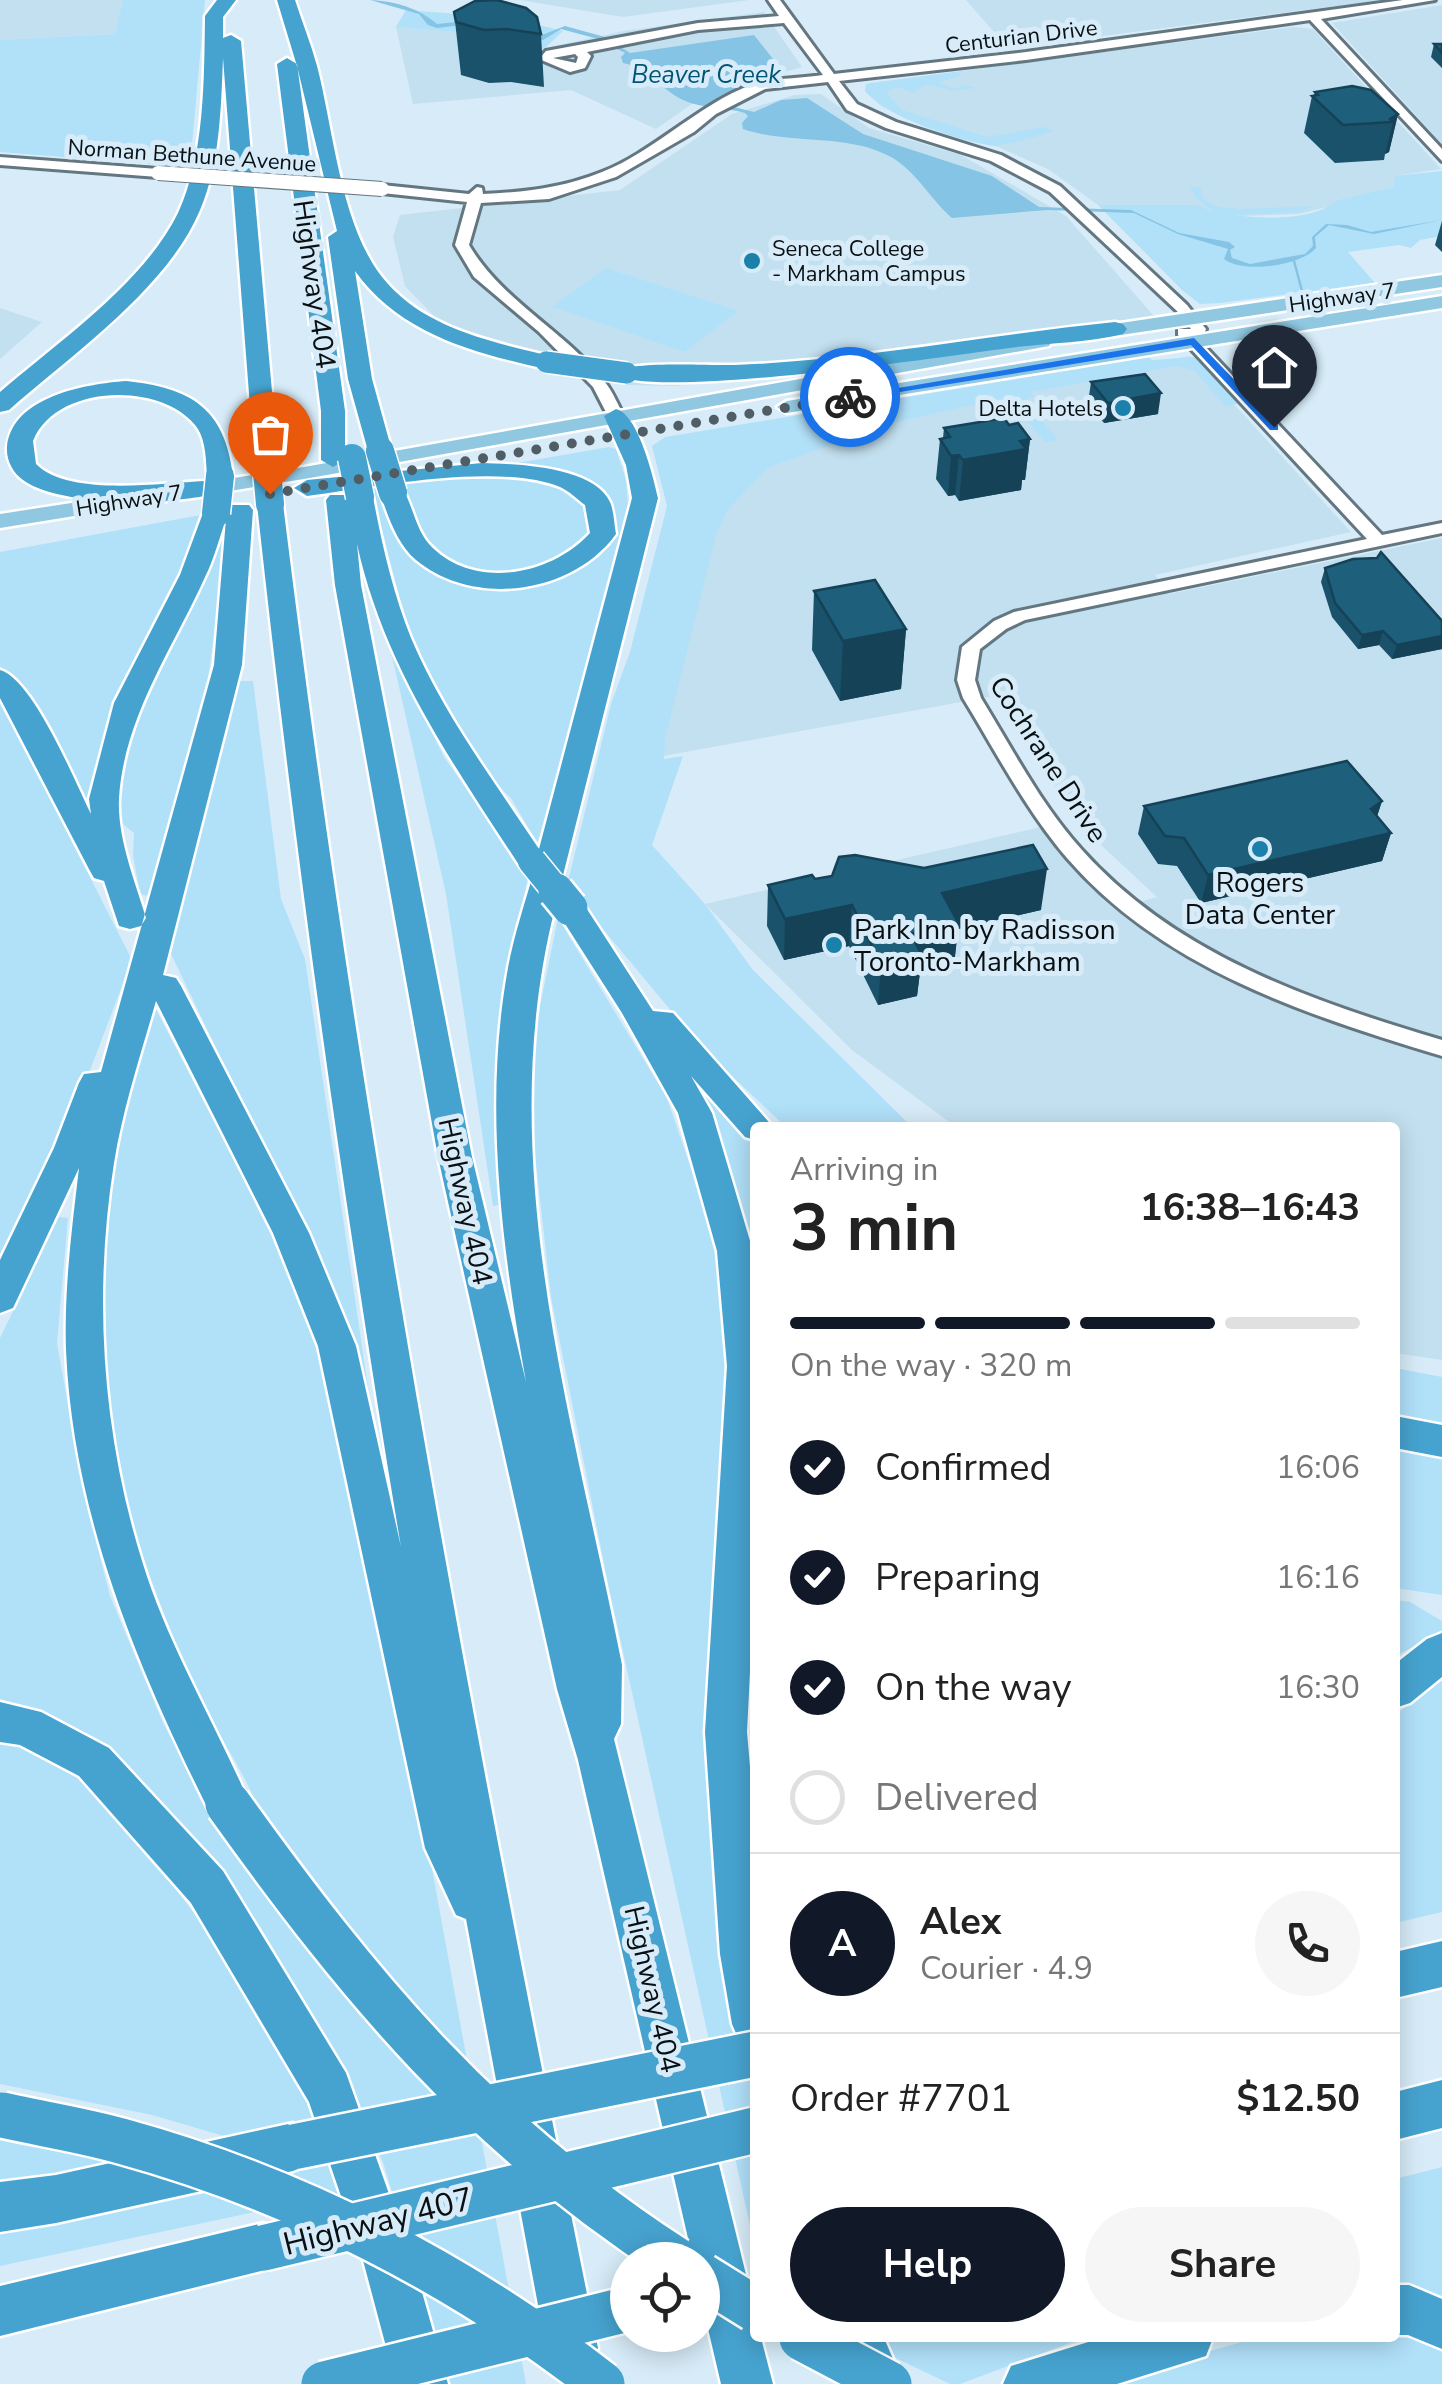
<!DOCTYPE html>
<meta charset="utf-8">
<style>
body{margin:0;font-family:"Nunito Sans",sans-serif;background:#f6f6f6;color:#222;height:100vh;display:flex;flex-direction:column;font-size:38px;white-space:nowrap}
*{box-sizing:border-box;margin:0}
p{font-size:32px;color:#767676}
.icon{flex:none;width:55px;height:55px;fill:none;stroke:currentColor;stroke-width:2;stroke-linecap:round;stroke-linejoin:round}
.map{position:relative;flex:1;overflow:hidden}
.details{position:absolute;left:750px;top:1122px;width:650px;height:1220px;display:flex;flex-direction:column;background:#fff;border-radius:10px;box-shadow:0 5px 25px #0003}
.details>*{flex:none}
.controls{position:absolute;left:610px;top:2242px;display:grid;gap:20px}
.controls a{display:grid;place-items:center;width:110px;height:110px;border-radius:50%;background:#fff;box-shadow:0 5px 25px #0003;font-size:50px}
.pin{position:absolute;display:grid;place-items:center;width:85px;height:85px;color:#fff;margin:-102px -42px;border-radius:50% 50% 50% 0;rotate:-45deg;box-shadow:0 0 10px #0007}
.pin .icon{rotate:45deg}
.courier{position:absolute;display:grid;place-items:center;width:100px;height:100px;margin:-50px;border:8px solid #1a73e8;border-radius:50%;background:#fff;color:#222;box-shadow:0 2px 12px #0007}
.overview em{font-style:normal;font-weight:700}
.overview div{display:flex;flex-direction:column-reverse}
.overview{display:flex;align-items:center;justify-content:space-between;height:170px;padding:0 40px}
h1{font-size:65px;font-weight:700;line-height:75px}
.bar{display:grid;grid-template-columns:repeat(4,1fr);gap:15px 10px;align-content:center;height:120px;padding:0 40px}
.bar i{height:12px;border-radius:8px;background:#e0e0e0}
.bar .active{background:#111827}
.bar p{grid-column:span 4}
.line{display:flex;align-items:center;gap:25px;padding:0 40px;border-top:2px solid #e0e0e0}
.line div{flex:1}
.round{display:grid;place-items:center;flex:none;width:105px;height:105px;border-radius:52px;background:#f6f6f6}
ol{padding:0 40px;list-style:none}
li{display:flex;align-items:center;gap:30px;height:110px}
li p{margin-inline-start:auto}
li .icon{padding:10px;border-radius:50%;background:#111827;color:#fff;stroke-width:4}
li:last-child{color:#767676}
li i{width:55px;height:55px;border:5px solid #e0e0e0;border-radius:50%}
.primary-button{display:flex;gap:20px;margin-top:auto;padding:20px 40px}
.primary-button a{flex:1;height:115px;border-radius:60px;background:#111827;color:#fff;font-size:40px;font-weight:700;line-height:115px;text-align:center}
.primary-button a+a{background:#f6f6f6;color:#222}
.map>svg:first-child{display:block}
.built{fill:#c3e0f0}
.green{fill:#b1e0f9}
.water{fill:#86c4e5}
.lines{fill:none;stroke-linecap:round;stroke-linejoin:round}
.stream{stroke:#86c4e5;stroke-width:2.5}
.minor-casing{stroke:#647781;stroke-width:6}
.major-casing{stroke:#fff;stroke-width:5}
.highway-casing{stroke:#fff;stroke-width:5}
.minor{fill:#fff;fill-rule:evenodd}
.major{fill:#90c8e2;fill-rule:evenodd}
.highway{fill:#46a3cf;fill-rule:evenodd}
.minor-bridge-casing{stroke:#647781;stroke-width:16;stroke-linecap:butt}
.highway-bridge-far3-casing{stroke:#fff;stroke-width:24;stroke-linecap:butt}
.highway-bridge-far2-casing{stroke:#fff;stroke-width:31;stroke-linecap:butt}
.highway-bridge-far1-casing{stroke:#fff;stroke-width:40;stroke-linecap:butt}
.highway-bridge-casing{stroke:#fff;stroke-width:50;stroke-linecap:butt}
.minor-bridge{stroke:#fff;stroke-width:14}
.highway-bridge-far3{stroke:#46a3cf;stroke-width:21}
.highway-bridge-far2{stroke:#46a3cf;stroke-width:28}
.highway-bridge-far1{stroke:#46a3cf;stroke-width:35}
.highway-bridge{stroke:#46a3cf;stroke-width:45}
.wall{fill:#1a526b}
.shaded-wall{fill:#154257}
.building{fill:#1e5f7c;stroke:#154257;stroke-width:2.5}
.route{fill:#1a73e8}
.done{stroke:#515d64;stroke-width:10;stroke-dasharray:0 18}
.poi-dot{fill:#1b81ab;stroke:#d7ecf8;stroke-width:4}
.labels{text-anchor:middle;stroke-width:10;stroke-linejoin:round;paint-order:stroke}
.far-street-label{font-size:22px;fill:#091014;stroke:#d7ecf8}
.far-poi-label{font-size:22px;fill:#091014;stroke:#d7ecf8;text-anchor:start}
.far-water-label{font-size:25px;font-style:italic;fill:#005575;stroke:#d7ecf8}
.street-label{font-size:28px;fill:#091014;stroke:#d7ecf8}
.poi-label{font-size:28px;fill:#091014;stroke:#d7ecf8}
.near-street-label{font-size:32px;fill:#091014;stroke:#d7ecf8}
</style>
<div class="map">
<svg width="1442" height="2384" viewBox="0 0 1442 2384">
<rect width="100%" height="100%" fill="#d7ecf8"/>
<path class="built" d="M0 0H123L116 34 0 40Z
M520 0H749L623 17Z
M966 0H1383L1008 48Z
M1442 5V144L1332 23Z
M764 12 802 67 705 95 656 129 571 90 413 104 396 27 466 33 545 48 624 31Z
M1293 27 1313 29 1441 169 1395 176V187L1337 200 1331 206 1299 214 1241 216 1209 212 1197 205H1098L1048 169 998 147 906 119 881 106 865 91 870 83Z
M821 94 869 128 961 155 1066 216 1154 316 791 376 676 386 629 385 515 364 454 337 405 286 393 237 400 215 620 190 732 114 795 95Z
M0 308 42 322 0 359Z
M1190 356 1351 532 1155 575 1169 594 1442 538V1360L1395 1353V1128L956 1127 852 1050 705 904 1041 827 1121 907 1157 897 1075 821 1000 695 663 756 676 646 733 481 847 430 1005 387Z"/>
<path class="green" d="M123 0H205L190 167 0 152V40L115 34Z
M406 10 510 18 563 31 545 48 520 47 466 33 396 27Z
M956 72 962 76 938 82 954 89 966 85 976 88 952 91 927 84 913 93 898 87 886 92 902 110 987 137 1045 127 1053 131C1046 134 1000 147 994 146 959 141 887 117 865 91L866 84Z
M1442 171V236L1420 240 1411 248 1399 245 1348 252 1375 283 1220 303 1200 304 1182 290 1098 205H1198L1215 213 1196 198 1190 187H1200L1204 200 1220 207 1239 209 1316 206 1297 212 1236 215C1263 219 1315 221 1337 200L1394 187 1395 176Z
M606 268 738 311 685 352 552 307Z
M1149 357 1152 360 1197 357 1240 403 1226 407 1194 370 1175 366 1031 392 1034 397 1024 400 1058 440 1045 442 1007 397 888 424 767 468 727 511 717 532 665 739 664 759 683 756 652 845 705 904 753 970 912 1127H786L703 1049 567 886 611 704 630 652 667 506 652 446 665 437Z
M609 447 616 449 626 480 628 506 616 573 556 790 537 843 511 798 489 778 428 678 409 634 370 484 383 482 394 514 468 581 582 564 609 505 516 467 517 463Z
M439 476H540L580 492 597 516C594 524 592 539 587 545 563 576 478 583 447 561 423 544 409 509 400 482Z
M206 514C178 597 117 675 97 760 94 774 96 791 96 806L81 810 33 716 0 666V552Z
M216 536H225V549L207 687 148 896 140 894 133 855 134 833 114 817 132 712Z
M390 647 444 757 528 876 503 1008 496 1092 504 1204 493 1206 446 894Z
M234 681H253L281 899 305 959 370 1401 358 1403 302 1228 164 939Z
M0 700 132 960 79 1099 0 1273Z
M558 918 667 1098 723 1262 735 1378 720 1897 755 2111V2248L608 1584 551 1297 531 1119 537 1021Z
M150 998 257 1204 307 1310 335 1406 410 1748 526 2384H450L383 2162 329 2049 254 1919 168 1811 99 1744 0 1705V1338L59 1217 68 1218 57 1343 84 1495 110 1596 163 1723 212 1814 254 1798C241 1769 222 1740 207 1712 185 1670 167 1623 151 1579 79 1378 99 1200 150 998Z
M708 1092 755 1138V1269L721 1139 698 1096Z
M1395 1368 1442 1377V1424L1395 1414Z
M1395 1446 1442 1455V1595L1395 1588Z
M1395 1600 1410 1602 1442 1621V1632L1395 1656Z
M1442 1680V1912L1395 1923V1715Z
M0 1740 62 1762 112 1805 228 1958 319 2119 224 2136 152 2115 0 2084Z
M0 2138 128 2165 0 2189Z
M334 2158 344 2193 0 2266V2225Z
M1442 2167V2296L1395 2287V2179Z
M1395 2331 1442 2346V2384H1094L1256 2338H1395Z
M874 2338H1083L960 2384H950L879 2350Z"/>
<path class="water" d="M370 0C396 1 420 9 437 24L476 20 537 37 565 26 605 37 630 53 754 35 785 74 738 90 730 106 754 112 781 100 807 98 863 134 992 176 1039 207 1131 210 1179 233 1229 242 1235 247 1230 250 1232 258 1250 264 1305 254 1313 246 1312 237 1326 224 1347 225 1371 232 1442 220 1374 234 1329 225 1315 237 1316 248C1300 266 1244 274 1224 259L1228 249 1178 234 1134 213 1047 210 952 218C931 200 916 171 891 157 848 133 790 145 743 129L742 123 748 116 745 113C724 107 703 109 683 100 662 90 646 67 623 63L621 57 625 53 598 39 561 29 543 40 511 38 470 24 437 28 428 25 419 14Z"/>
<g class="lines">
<path class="stream" d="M1294 261 1302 291"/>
<g class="minor-casing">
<path id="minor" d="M768 0H780L834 74 1026 52 1403 0H1435L1321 19 1442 149V161L1310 20 1026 60 839 81 857 104 896 122 1001 155 1060 186 1187 305 1206 329 1201 342 1382 535 1442 523V533L1025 620 1006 629 980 649 975 680 981 698C1013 750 1041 805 1082 850 1176 955 1311 1001 1442 1040V1056C1307 1015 1163 969 1067 858 1026 810 996 752 963 698L957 680 962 647 994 621 1014 612 1367 539 1178 335V329H1191L1177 311 1050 192 991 161 886 128 847 110 828 82 765 89 716 114 694 132 616 177 549 199 481 203 469 245C502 301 565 331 605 382 613 392 618 405 624 416L616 421 608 416 593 387 539 332 474 277 455 245 467 202 382 193 375 189 382 185 469 194 477 187 482 188 483 194C526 192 562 188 602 172 655 152 710 94 762 82 781 78 803 78 823 75L784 23 698 30 587 52 591 56 585 68 570 72 539 59 546 51 698 23 779 16ZM575 54 578 57 576 63 553 58Z
M0 157 158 169 165 173 158 177 0 165Z"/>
</g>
<g class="major-casing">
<path id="major" d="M1442 275V287L1087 340 1077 334 1087 328Z
M1442 296V308L787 413 777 407 787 401Z
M1042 336 1052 342 1049 346 304 479 0 528V514L304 467Z"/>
</g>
<g class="highway-casing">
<path id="highway" d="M217 0H236L223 17V38L231 35 241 41 279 471 267 478 255 471 223 58C221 108 220 164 200 210 167 289 71 355 9 410L0 412V392C58 342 144 283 178 213 205 155 204 79 205 16Z
M277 0H295C302 22 311 44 317 66 334 131 341 233 388 284 429 330 497 343 554 357L558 362 546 369C474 353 400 334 355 271L372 379 392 451 380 458 368 451 348 379 328 237 337 231 297 66Z
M287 58 297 64 345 411V460L333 467 321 460V411L277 64Z
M1115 322 1123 324 1127 329 1123 334C1087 343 1046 343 1009 348 955 355 642 402 615 373 627 360 712 366 735 365 862 360 988 335 1115 322Z
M126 381C191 388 225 408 233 476L229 481H211L207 476C206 461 206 442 198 429 165 381 56 383 33 441L36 464C69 497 160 483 204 481L217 489 213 494C171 505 59 507 23 480 13 473 6 460 7 447 12 396 87 384 126 381Z
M616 409C638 414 653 476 658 498L555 907 559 900 570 897 581 900 653 1011 673 1013 774 1128H755V1140L745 1137 691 1076 712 1113 753 1251 755 1271V1570L747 1732 755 1825V2047L739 2040 732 2024 720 1954 705 1732 727 1366 717 1251 678 1113 622 1013 555 908C491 1160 573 1417 622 1665L621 1724 614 1739 755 2311V2338H761L773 2384H721L702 2303V2260H693L578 1760 557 1689 438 1157 335 585 326 500 330 495H348L360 489 373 497C382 545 393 593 411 638 443 714 494 781 539 849L632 498 626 465 604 416ZM357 544C384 667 454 765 521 868L534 871C525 903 514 935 508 968 483 1105 502 1246 526 1382L472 1157 361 585Z
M482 463C516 464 593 466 610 502 614 511 614 524 616 534 573 594 474 608 416 560 397 544 388 516 380 493L384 488H402C413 505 415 528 429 544 472 591 551 576 590 533L585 505C577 499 569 491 560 487 497 462 374 487 307 496L294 488 307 480Z
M270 496 283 504C359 1124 473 1736 598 2348L590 2366 572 2374 554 2366 546 2348 466 1919 456 1915 425 1848 318 1346 273 1233 156 1001C141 1054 123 1107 114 1163 93 1295 102 1433 142 1561 168 1646 215 1723 250 1804L243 1819 228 1825 213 1819C139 1671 73 1517 66 1350 64 1288 72 1228 79 1168L13 1308 0 1313V1260L54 1148 79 1083 84 1074 101 1072 214 665 226 519C219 539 214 559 205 577 173 648 124 717 119 798 117 838 135 881 146 918L141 926 130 929 119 926 104 881 94 878 90 871 0 698V670C33 679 75 782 91 814L89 799 114 703 180 575 203 513 216 505 227 511 231 505H249L253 510 242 665 163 975 176 978 181 986 309 1233 356 1346 401 1547C343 1201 295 853 257 504Z
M1395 1416 1442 1425V1457L1395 1448Z
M1442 1633V1677L1410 1703 1395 1708V1664L1427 1639Z
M0 1702 41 1712 109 1748 223 1871 346 2073 414 2264 448 2384H396L364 2264 309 2102 191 1903 79 1776 20 1745 0 1742Z
M1442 1941V1987L1395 1998V1952Z
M1442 2080V2128L1395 2140V2092Z
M293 2123 310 2130 317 2147 310 2164 293 2171 56 2223 0 2232V2182L56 2175Z
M263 2223 281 2230 288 2248 281 2266 0 2336V2286Z
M1395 2285H1409L1442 2299V2349L1408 2335H1395Z
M833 2338H884L904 2384H852Z
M1101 2338H1213L1206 2356 1117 2384H1003L1011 2366Z"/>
</g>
<use href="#minor" class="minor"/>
<use href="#major" class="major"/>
<use href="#highway" class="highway"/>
<g class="minor-bridge-casing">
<path id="minor-bridge" d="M158 173 382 189"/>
</g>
<g class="highway-bridge-far3-casing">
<path id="highway-bridge-far3" d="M546 362 627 373"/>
</g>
<g class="highway-bridge-far2-casing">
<path id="highway-bridge-far2" d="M380 451 393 493
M352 458 360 497
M267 471 270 504
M216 513 220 476
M532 861 558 893"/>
</g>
<g class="highway-bridge-far1-casing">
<path id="highway-bridge-far1" d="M556 891 570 908"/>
</g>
<g class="highway-bridge-casing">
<path id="highway-bridge" d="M228 1804C362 1991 480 2133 676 2260
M2 2115C42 2124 82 2130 121 2141 296 2189 459 2273 602 2384
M293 2147 755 2054
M263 2248 755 2130
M702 2276 755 2309
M802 2338 889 2384
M324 2384 628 2309"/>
</g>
<use href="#minor-bridge" class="minor-bridge"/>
<use href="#highway-bridge-far3" class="highway-bridge-far3"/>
<use href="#highway-bridge-far2" class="highway-bridge-far2"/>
<use href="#highway-bridge-far1" class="highway-bridge-far1"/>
<use href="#highway-bridge" class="highway-bridge"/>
</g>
<path class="wall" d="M454 12 541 34 544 87 511 82 489 83 461 75Z
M1434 44H1442V68L1431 57Z
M1315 92 1398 114 1389 152 1385 154 1384 160 1335 163 1304 133 1312 96 1314 95Z
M1442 221V252L1435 245Z
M1091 382 1158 414 1104 423 1088 403Z
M1009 425 1030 439 1025 480H1022L1021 490 959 501 955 495 948 496 936 479 940 439 943 438 944 428Z
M1325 568 1442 621V649L1392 659 1379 645 1358 649 1332 617 1321 582Z
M814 591 906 629 901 689 840 701 812 650Z
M1382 801 1377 816 1391 833 1382 861 1201 903 1177 866 1158 864 1138 834 1144 806Z
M832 876 1041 910 958 929 954 965 920 972 917 996 878 1005 849 946 784 960 767 926 768 885Z"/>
<path class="shaded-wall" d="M1398 114 1389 152 1385 154 1393 122 1390 119Z
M1161 393 1158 414 1104 423 1108 403Z
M1030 439 1025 480H1022L1021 490 959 501 963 460 1020 441Z
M959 455 955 495 948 496 951 456Z
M906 629 901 689 840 701 843 641Z
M1383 631 1379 645 1358 649 1362 635Z
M1442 636V649L1392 659 1397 645Z
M1382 801 1373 829 1371 809Z
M1391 833 1382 861 1201 903 1208 875Z
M1047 869 1041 910 958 929 954 965 920 972 917 996 878 1005 881 964 911 934 942 893Z
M852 905 849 946 784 960 785 919Z"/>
<path class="building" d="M497 0 526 8 537 17 541 34 507 29 484 30 456 22 454 12 475 1Z
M1434 44H1442V53Z
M1352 86 1371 90 1398 114 1390 119 1393 122 1343 125 1312 96 1318 95 1315 92Z
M1145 374 1161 393 1108 403 1091 382Z
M1004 418 1009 425 1018 423 1030 439 1020 441 1026 449 963 460 959 455 951 456 940 439 950 437 944 428Z
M1381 552 1442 621V636L1397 645 1383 631 1362 635 1335 603 1325 568 1353 559 1377 558Z
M875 580 906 629 843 641 814 591Z
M1347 761 1382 801 1371 809 1391 833 1208 875 1184 838 1165 836 1144 806Z
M1033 845 1047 869 942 893 959 924 911 934 922 956 881 964 852 905 785 919 768 885 812 875 815 879 832 876 839 857 855 855 924 868Z"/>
<path class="route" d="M1194 338 1278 425V430H1270L1191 345 850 400 845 397Z"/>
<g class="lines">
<path class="done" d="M270 494 850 397"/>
</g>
<g class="poi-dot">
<circle cx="752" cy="261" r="10"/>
<circle cx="1123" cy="408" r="10"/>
<circle cx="1260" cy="849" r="10"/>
<circle cx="834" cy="945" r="10"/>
</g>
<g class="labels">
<g class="far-street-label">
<text transform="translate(1021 36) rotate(-7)" y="8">Centurian Drive</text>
<text transform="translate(192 155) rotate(4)" y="8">Norman Bethune Avenue</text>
<text transform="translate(1342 297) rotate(-8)" y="8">Highway 7</text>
<text transform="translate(129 500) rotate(-9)" y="8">Highway 7</text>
</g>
<g class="far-poi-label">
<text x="772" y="256">Seneca College<tspan x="772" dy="25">- Markham Campus</tspan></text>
<text x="1103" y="416" text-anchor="end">Delta Hotels</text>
</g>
<g class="far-water-label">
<text x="706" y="83">Beaver Creek</text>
</g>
<g class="street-label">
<text transform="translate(315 284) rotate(82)" y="10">Highway 404</text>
<text transform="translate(1049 759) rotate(57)" y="10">Cochrane Drive</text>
<text transform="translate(466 1201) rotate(78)" y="10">Highway 404</text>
<text transform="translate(653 1989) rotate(77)" y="10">Highway 404</text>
</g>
<g class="poi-label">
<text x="1260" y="892">Rogers<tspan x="1260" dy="32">Data Center</tspan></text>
<text x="854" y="939" text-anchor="start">Park Inn by Radisson<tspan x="854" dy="32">Toronto-Markham</tspan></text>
</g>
<g class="near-street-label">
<text transform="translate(378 2221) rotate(-14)" y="11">Highway 407</text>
</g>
</g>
</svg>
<div class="controls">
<a><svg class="icon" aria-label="locate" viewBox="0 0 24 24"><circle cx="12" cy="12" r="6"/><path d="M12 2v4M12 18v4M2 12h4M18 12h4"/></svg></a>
</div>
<div class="pin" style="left:270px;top:494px;background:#ea580c"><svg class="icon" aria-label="bag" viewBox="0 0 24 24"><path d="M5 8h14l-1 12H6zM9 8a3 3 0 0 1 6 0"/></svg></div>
<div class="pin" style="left:1274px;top:427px;background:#1f2937"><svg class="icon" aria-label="home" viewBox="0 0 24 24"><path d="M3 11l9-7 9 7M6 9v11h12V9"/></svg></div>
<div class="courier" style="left:850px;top:397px"><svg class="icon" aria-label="bike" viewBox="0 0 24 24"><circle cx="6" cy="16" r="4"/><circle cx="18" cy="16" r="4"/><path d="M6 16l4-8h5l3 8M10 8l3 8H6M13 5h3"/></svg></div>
<section class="details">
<div class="overview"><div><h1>3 min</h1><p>Arriving in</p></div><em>16:38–16:43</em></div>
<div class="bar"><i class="active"></i><i class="active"></i><i class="active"></i><i></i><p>On the way · 320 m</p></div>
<ol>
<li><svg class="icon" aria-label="check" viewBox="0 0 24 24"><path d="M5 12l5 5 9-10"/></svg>Confirmed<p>16:06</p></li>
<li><svg class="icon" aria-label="check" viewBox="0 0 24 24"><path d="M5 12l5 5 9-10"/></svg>Preparing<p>16:16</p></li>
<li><svg class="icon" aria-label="check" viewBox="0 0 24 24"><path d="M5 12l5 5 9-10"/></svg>On the way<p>16:30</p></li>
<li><i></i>Delivered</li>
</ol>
<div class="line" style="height:180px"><b class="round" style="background:#111827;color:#fff">A</b><div><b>Alex</b><p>Courier · 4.9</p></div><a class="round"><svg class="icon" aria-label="phone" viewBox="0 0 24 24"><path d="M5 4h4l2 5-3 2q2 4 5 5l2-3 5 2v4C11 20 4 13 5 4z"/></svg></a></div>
<div class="line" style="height:130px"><div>Order #7701</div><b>$12.50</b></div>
<div class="primary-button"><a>Help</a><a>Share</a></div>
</section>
</div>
